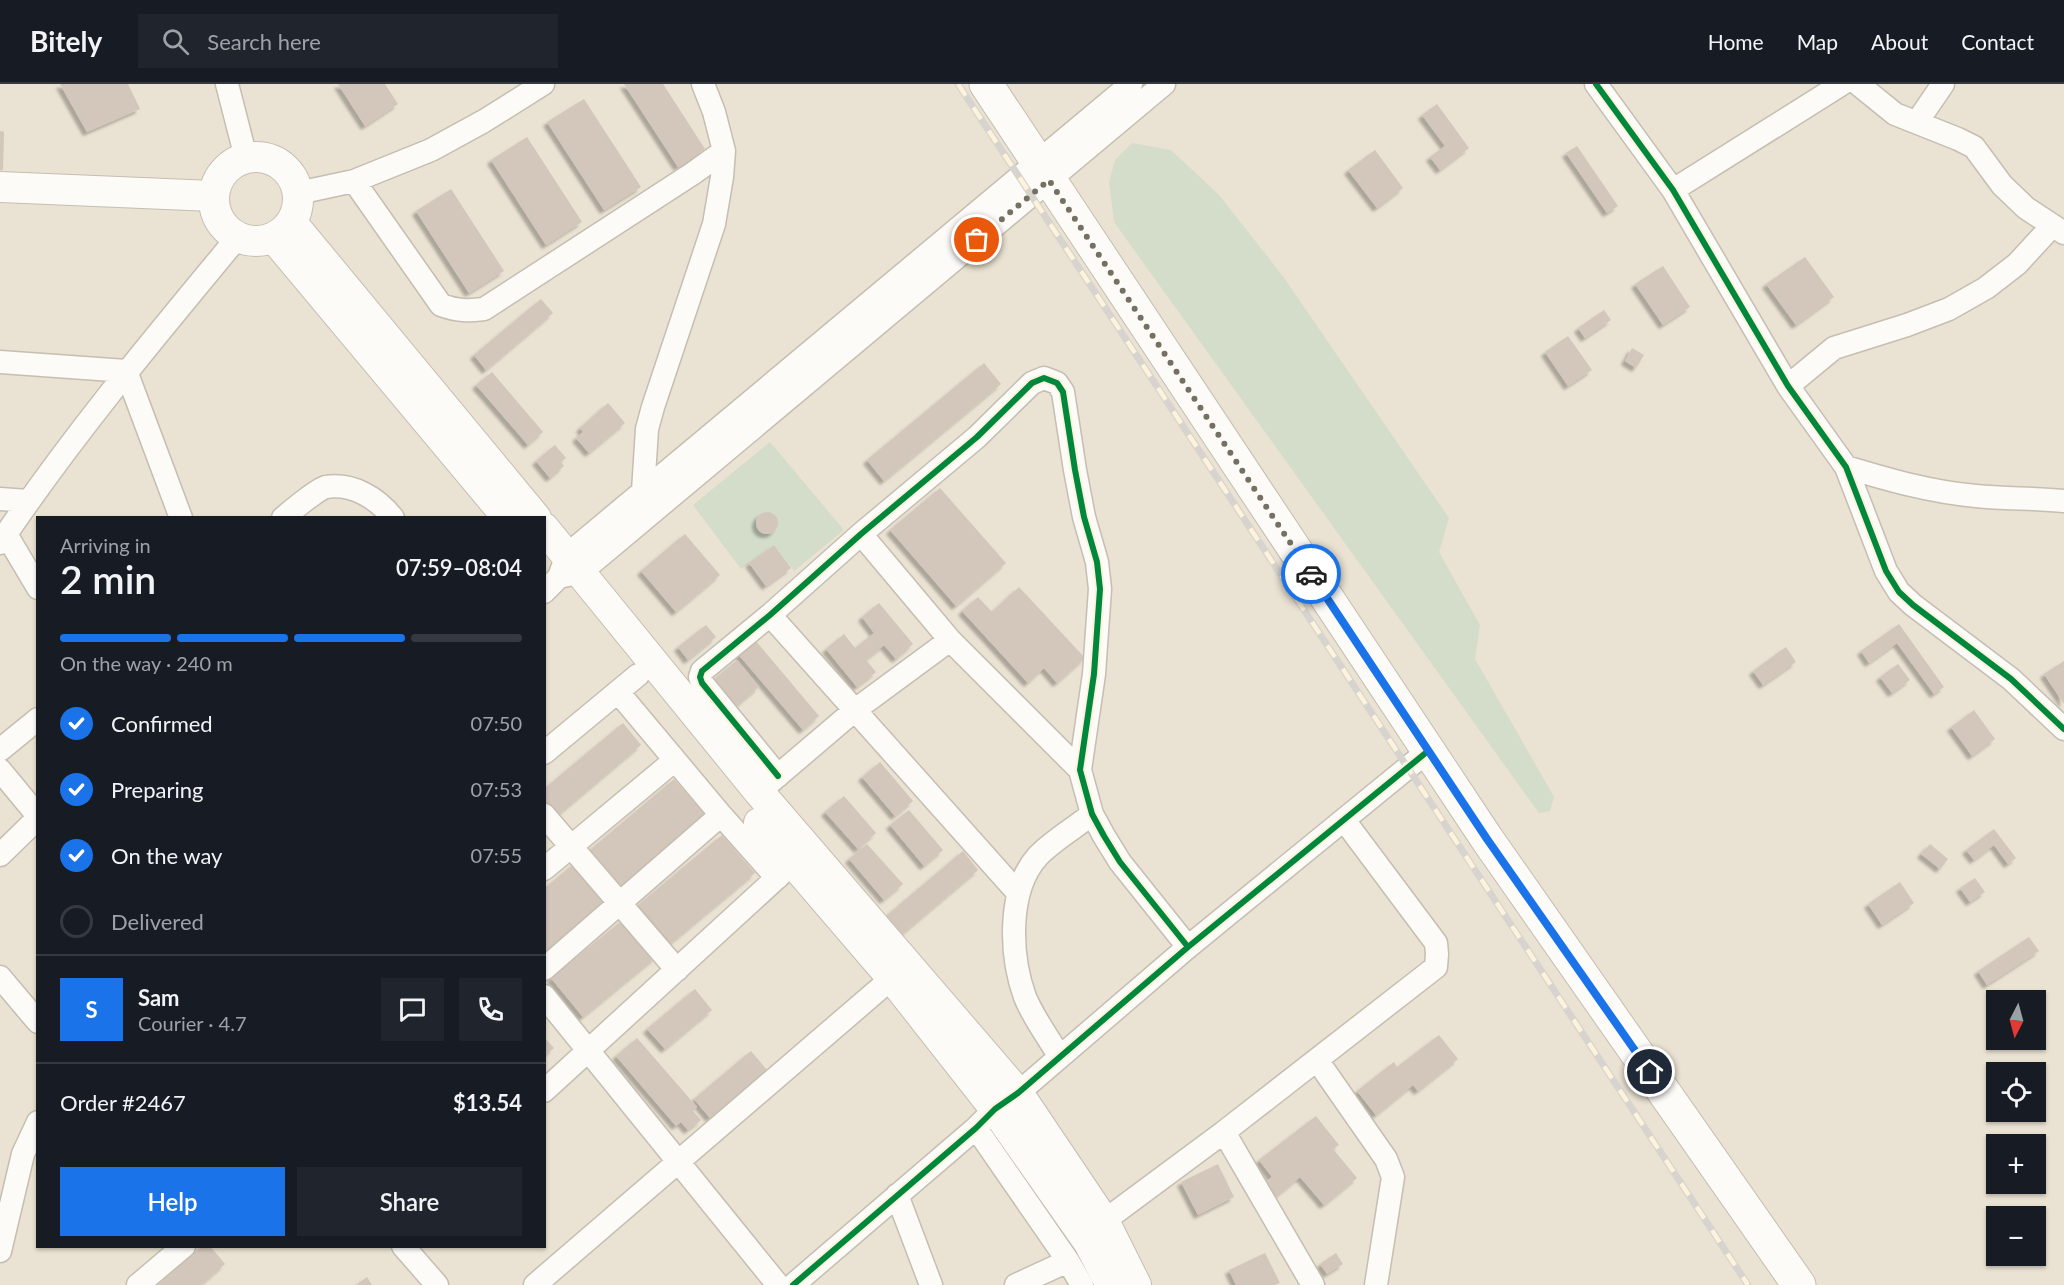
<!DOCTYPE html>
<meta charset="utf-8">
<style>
body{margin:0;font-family:Lato,sans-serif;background:#20242c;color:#f1f3f6;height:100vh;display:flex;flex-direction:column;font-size:22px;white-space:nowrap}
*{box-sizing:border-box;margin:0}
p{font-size:20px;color:#9ea1a6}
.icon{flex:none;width:33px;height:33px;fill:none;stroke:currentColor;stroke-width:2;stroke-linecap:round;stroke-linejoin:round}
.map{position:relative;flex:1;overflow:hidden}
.details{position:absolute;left:36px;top:432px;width:510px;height:732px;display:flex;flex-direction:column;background:#171b24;border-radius:0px;box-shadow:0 2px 4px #0004}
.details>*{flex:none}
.needle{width:39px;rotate:186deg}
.fabs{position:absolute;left:1986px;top:906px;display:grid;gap:12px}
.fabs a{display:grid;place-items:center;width:60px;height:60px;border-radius:0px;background:#171b24;box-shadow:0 2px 4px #0004;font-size:30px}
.pin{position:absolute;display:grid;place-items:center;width:51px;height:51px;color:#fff;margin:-26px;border:3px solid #fff;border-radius:50%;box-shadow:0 2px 6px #0007}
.courier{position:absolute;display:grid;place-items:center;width:60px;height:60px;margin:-30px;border:4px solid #1a73e8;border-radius:50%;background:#fff;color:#222;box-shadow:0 2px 8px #0007}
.overview em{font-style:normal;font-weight:600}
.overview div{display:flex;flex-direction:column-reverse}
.overview{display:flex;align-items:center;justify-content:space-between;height:102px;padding:0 24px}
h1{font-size:39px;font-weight:600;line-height:45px}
.bar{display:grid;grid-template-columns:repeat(4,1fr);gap:9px 6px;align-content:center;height:72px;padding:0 24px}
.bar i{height:8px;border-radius:4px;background:#363941}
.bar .on{background:#1a73e8}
.bar p{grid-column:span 4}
.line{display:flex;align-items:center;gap:15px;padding:0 24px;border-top:2px solid #363941}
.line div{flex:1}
.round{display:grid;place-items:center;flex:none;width:63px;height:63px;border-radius:0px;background:#20242c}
ol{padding:0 24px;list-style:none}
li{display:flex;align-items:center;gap:18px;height:66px}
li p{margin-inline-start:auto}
li .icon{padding:6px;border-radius:50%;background:#1a73e8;color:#fff;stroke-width:4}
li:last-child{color:#9ea1a6}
li i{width:33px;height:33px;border:3px solid #363941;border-radius:50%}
.primary-button{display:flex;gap:12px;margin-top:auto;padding:12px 24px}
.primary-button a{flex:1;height:69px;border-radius:0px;background:#1a73e8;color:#fff;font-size:24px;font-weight:600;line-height:69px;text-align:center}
.primary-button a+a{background:#20242c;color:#f1f3f6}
header{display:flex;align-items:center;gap:36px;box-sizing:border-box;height:84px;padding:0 30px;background:#171b24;border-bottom:2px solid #363941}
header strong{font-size:28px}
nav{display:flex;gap:33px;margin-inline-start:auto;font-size:21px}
.search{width:420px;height:54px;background:#20242c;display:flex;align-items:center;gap:15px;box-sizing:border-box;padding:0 21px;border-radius:0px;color:#9ea1a6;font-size:22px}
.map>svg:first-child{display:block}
.green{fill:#d4ddca}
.building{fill:#d3c6bb;filter:url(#shadow)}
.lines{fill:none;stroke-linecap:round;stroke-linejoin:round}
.minor-casing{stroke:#c5beb1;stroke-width:25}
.major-casing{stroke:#c5beb1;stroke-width:32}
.highway-casing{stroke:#c5beb1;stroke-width:35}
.minor{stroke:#fcfbf8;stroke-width:22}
.major{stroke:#fcfbf8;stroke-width:30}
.highway{stroke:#fcfbf8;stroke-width:33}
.rail-casing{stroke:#d7d4cf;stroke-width:7}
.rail{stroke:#fef3da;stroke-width:4.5;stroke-dasharray:14;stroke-linecap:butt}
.cycleway-casing{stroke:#fef3da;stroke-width:10}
.cycleway{stroke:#00873e;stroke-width:6}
.done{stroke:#767062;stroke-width:6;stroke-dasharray:0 10.8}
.route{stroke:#1a73e8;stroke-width:8}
</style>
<header>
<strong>Bitely</strong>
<div class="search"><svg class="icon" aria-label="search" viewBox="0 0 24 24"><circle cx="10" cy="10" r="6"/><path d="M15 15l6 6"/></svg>Search here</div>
<nav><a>Home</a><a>Map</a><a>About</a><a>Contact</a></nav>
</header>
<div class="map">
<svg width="2064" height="1201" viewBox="0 0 2064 1201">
<defs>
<filter id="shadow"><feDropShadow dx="-4" dy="4" stdDeviation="1.5" flood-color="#0004"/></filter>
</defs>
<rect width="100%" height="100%" fill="#eae2d2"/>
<path class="green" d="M1132 59 1171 66 1219 111 1282 191 1449 434 1439 468 1480 541 1475 575 1554 713 1550 727 1539 729 1114 138 1109 98 1115 76Z
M770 358 844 446 794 487 774 461 741 485 693 421Z"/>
<path class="building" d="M60 0H128L140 25 87 48Z
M338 0H385L398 20 365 42Z
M624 0H663L705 65 678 83Z
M584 15 641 103 604 126 547 38Z
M1437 20 1469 64 1440 86 1430 73 1445 62 1422 31Z
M0 47 4 48 3 86H0Z
M527 53 582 138 546 161 491 76Z
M1577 62 1618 122 1607 129 1566 69Z
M1375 66 1403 104 1377 124 1348 86Z
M451 105 504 187 469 209 416 127Z
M1805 173 1834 213 1796 241 1766 200Z
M1663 182 1690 223 1663 241 1635 200Z
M541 215 553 229 486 286 474 271Z
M1604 226 1611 236 1585 254 1578 244Z
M1568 252 1592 286 1568 302 1545 268Z
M1632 264 1644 271 1636 284 1625 277Z
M984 279 1001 300 884 397 867 376Z
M492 288 543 348 528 361 476 301Z
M608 319 625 339 589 369 576 354 583 348 580 344Z
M555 361 566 374 561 378 564 382 550 394 536 377Z
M940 404 1006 479 956 522 890 446Z
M756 439a11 11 0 1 1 22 0a11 11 0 1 1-22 0Z
M685 450 720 491 676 528 641 487Z
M774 461 791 484 766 502 749 479Z
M1019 503 1085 574 1057 599 1044 584 1028 599 962 527 978 513 992 528Z
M879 519 913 560 896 575 884 561 866 576 876 588 857 603 826 565 844 550 855 564 874 549 862 533Z
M1899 540 1944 603 1934 610 1897 559 1869 579 1861 567Z
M706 541 716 553 688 576 678 563Z
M755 556 819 632 803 646 738 570Z
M1786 563 1796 578 1763 601 1753 587Z
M737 576 759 603 734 624 712 597Z
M2064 577V620L2044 590Z
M1898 580 1910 596 1892 609 1880 593Z
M1974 626 1995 655 1972 672 1951 643Z
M623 639 641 661 558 731 544 715V705Z
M880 678 913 717 895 732 862 693Z
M674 695 707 733 623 804 590 766Z
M844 712 876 749 858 765 825 728Z
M909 726 943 766 924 782 890 741Z
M1994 745 2016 774 2008 780 1994 761 1974 776 1966 766Z
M722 751 755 789 671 859 638 821Z
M867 760 903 800 884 816 849 775Z
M1930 760 1948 775 1940 785 1921 770Z
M963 767 978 786 901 851 885 833Z
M576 778 608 815 544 869V805Z
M1975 794 1985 808 1970 818 1960 804Z
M1900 798 1914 819 1882 841 1868 820Z
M624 835 656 873 583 933 551 894Z
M2029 853 2039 867 1987 901 1978 887Z
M695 905 712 926 665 965 647 945Z
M1439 951 1458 975 1418 1007 1413 1001 1376 1031 1357 1007 1394 978 1397 983Z
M544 953 554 964 544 972Z
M637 954 697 1023 693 1027 701 1036 688 1046 681 1038 676 1042 616 972Z
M751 967 767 986 710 1034 694 1015Z
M1316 1032 1339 1061 1333 1065 1357 1094 1324 1121 1300 1093 1273 1115 1264 1099 1272 1093 1259 1076Z
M1218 1080 1234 1113 1198 1131 1181 1098Z
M202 1162H210L225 1180 201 1201H158Z
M1265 1169 1280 1199 1275 1201H1236L1229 1186Z
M1336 1169 1343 1180 1327 1190 1320 1180Z
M367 1193 372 1201H356Z"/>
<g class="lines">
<g class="minor-casing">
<path id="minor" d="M227 0 246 74
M1596 0 1673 106 1788 302 1846 383 1886 487 1899 508 1913 521 2011 595 2064 645
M1858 0 1895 30 1958 55 1974 63 2002 101 2026 124 2064 149
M1917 38 1943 0
M354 97 441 221C457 227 468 227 484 225L692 90 724 67
M1673 106 1842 0
M298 109 354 97 431 66 484 37 543 0
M0 278 126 287 181 434
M1788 302 1834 264 1907 241 1949 225 1986 204 2017 180 2052 142
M1846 383C1889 396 1931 408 1976 412 2005 415 2035 414 2064 417
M643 407 647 345 653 323 714 140 722 93 724 67 714 28 703 0
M0 415 28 417
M283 434C291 427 318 405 326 403 353 399 377 414 393 434
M6 450 38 504
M861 450 950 556 1080 686
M0 459C72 352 155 253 237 154
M559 493 581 488 1164 0
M544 508 559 493 567 471 1131 0
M770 531 1018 809
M618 608 721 731 777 794
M0 666 38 635
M544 669 638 591
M0 686 38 732
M778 692 702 599 700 593 702 587 770 531 861 450 977 353 1032 299 1044 294 1057 299 1063 308 1075 386 1084 433 1097 478 1100 505 1094 590 1080 686 1092 730 1104 752 1120 778 1188 863
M767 701 855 626 950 556
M544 731 677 886
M0 771 38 734
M544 785 675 676
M544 885 721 731
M0 893 38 938
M544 912 778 1201
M1059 972C1048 953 1033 933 1025 913 1010 872 1007 806 1038 772 1052 757 1076 743 1092 730
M1317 976 1386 1075 1393 1093 1376 1201
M544 1007 804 769
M976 1044 1068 1177 1082 1201
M1224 1048 1436 883 1437 870 1436 859 1344 736
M897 1111 931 1201
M1104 1137 1224 1048 1313 1201
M403 1162 437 1201
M0 1167 23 1070 38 1038
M138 1201 184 1162
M535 1201 892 894
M793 1201 976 1044 995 1025 1018 1009 1188 863 1428 667
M1016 1201 1068 1177"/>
</g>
<g class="major-casing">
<path id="major" d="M214 115a42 42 0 1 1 84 0a42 42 0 1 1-84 0Z
M0 103 213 112
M292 139 536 434
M274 154 508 434
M544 444 759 708 1018 1009 1104 1137 1136 1201
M759 739 892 894 995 1025 1089 1159 1111 1201"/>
</g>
<g class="highway-casing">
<path id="highway" d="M986 0 1487 755 1799 1201"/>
</g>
<use href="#minor" class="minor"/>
<use href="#major" class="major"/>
<use href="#highway" class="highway"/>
<g class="rail-casing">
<path id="rail" d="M958 0 1748 1201"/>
</g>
<use href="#rail" class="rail"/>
<g class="cycleway-casing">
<path id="cycleway" d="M1596 0 1673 106 1788 302 1846 383 1886 487 1899 508 1913 521 2011 595 2064 645
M778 692 702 599 700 593 702 587 770 531 861 450 977 353 1032 299 1044 294 1057 299 1063 308 1075 386 1084 433 1097 478 1100 505 1094 590 1080 686 1092 730 1104 752 1120 778 1188 863
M793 1201 976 1044 995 1025 1018 1009 1188 863 1428 667"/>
</g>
<use href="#cycleway" class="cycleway"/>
</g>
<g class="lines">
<path class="done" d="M977 156 1049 96 1311 490"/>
<path class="route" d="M1311 490 1487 755 1650 988"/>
</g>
</svg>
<div class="fabs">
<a><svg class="needle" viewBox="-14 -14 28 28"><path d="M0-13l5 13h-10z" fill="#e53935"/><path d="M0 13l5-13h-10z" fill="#9ea1a6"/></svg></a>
<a><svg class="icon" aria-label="locate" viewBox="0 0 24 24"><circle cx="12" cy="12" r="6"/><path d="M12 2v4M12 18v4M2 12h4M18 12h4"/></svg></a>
<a>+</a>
<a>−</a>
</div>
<div class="pin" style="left:977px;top:156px;background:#ea580c"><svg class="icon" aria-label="bag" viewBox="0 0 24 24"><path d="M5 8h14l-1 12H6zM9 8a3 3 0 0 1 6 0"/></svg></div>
<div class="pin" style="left:1650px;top:988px;background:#1f2937"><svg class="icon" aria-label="home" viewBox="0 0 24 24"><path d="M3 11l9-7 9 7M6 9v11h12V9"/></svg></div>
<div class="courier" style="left:1311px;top:490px"><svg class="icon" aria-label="car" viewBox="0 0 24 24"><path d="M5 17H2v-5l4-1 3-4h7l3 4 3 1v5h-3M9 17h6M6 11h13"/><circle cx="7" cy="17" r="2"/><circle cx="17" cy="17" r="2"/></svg></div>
<section class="details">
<div class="overview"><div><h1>2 min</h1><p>Arriving in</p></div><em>07:59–08:04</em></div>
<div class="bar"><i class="on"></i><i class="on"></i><i class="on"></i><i></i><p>On the way · 240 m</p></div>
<ol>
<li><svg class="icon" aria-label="check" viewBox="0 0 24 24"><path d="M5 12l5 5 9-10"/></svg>Confirmed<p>07:50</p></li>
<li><svg class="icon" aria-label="check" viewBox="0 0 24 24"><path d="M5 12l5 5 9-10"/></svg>Preparing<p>07:53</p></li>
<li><svg class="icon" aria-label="check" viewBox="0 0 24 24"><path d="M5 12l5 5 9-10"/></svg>On the way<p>07:55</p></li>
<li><i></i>Delivered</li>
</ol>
<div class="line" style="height:108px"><b class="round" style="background:#1a73e8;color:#fff">S</b><div><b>Sam</b><p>Courier · 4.7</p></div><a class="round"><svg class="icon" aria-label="chat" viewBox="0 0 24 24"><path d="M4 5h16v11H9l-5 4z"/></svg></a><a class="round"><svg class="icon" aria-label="phone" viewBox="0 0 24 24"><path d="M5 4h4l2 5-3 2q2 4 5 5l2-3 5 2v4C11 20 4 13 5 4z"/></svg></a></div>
<div class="line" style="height:78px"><div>Order #2467</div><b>$13.54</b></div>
<div class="primary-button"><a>Help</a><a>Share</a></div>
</section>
</div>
